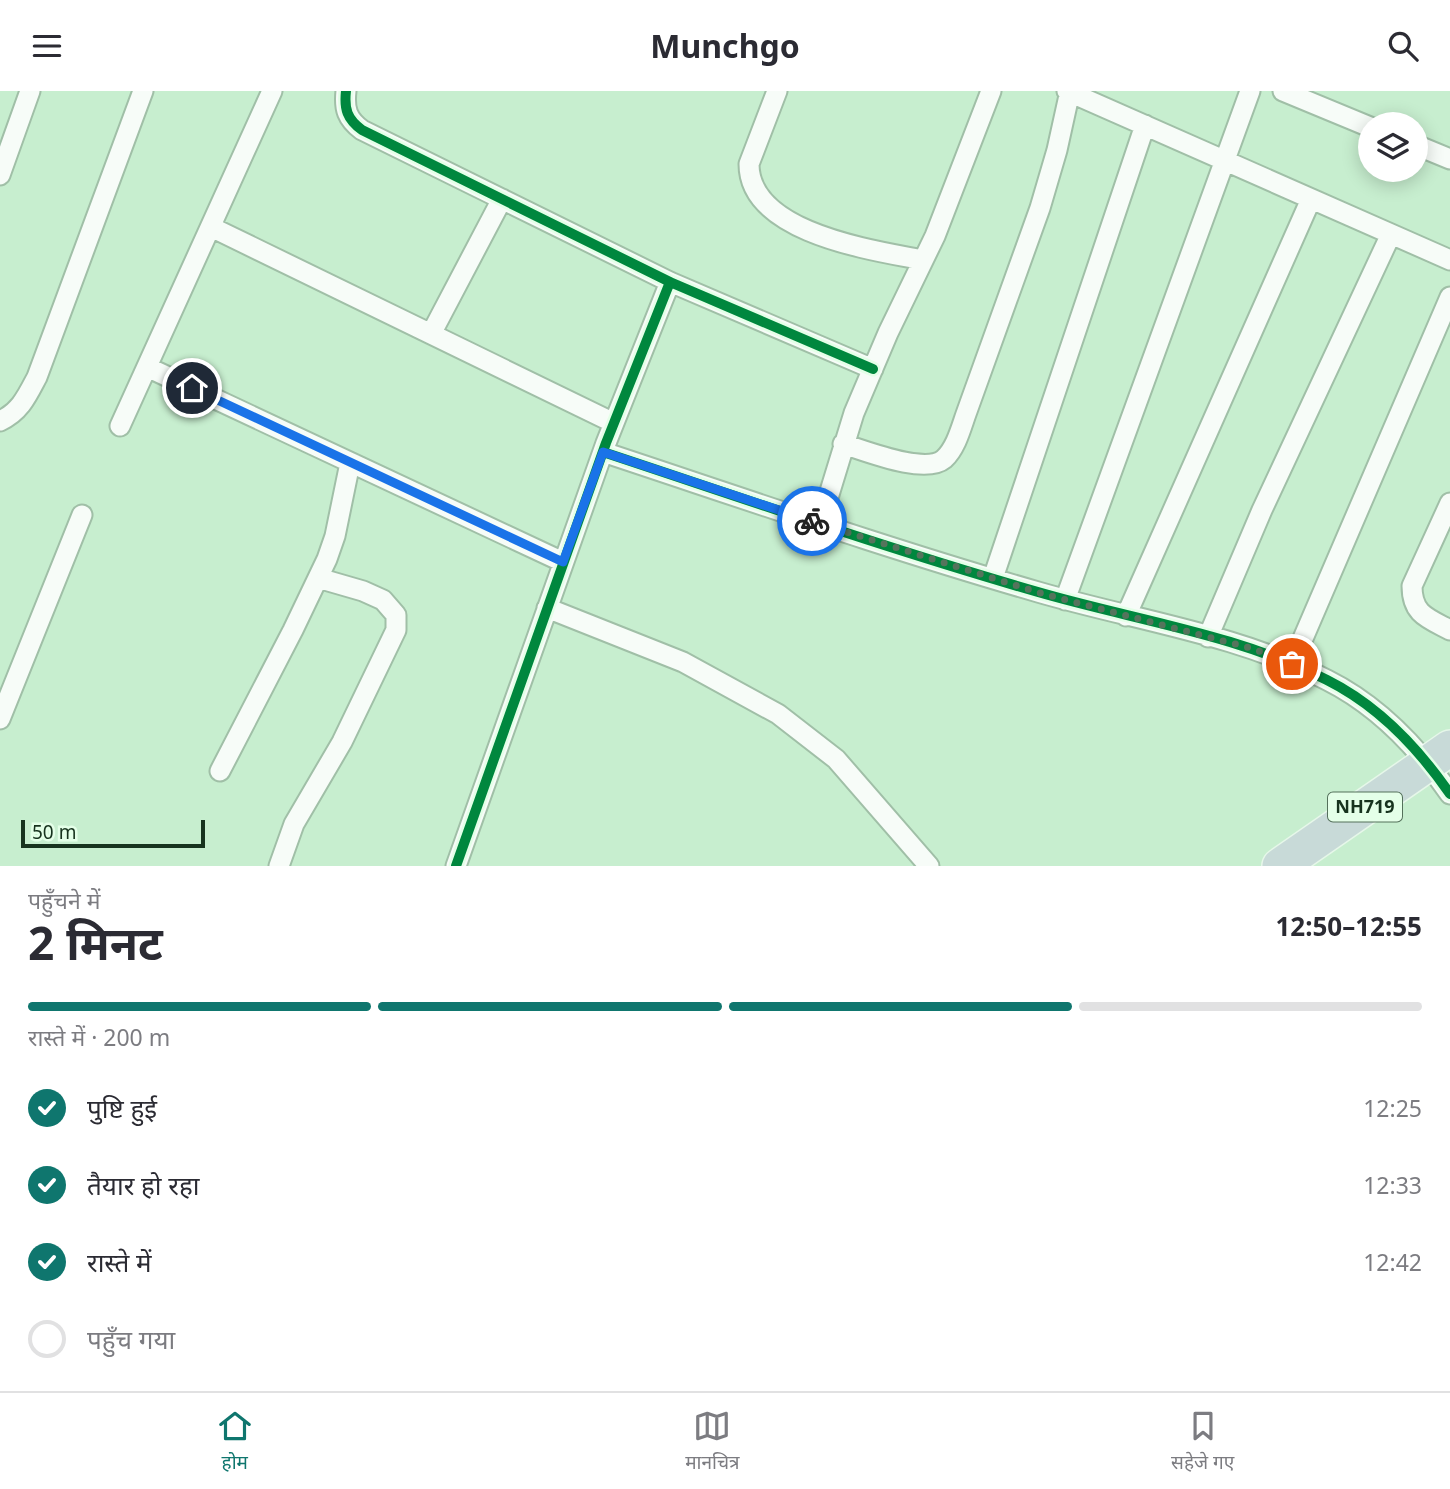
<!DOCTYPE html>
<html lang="hi">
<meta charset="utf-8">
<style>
body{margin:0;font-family:"Noto Sans","Noto Sans Devanagari",sans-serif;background:#f2f2f3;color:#2b2b33;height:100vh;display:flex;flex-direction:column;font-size:26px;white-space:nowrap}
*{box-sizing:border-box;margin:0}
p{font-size:23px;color:#7c7c81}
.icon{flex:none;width:38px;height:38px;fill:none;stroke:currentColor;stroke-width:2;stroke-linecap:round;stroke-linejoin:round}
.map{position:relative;height:775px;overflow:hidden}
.details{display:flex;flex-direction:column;background:#fff;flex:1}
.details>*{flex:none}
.buttons{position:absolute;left:1358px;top:21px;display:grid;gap:14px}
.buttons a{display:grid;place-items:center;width:70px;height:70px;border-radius:50%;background:#fff;box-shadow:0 4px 18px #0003;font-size:35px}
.scale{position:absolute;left:21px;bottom:18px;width:184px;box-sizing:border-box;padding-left:7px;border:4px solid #17331e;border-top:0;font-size:19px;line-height:24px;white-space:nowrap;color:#17331e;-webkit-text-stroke:5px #e4ffe8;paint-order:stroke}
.pin{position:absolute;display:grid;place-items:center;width:60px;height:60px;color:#fff;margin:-30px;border:4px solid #fff;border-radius:50%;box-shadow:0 2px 7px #0007}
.courier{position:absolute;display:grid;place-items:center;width:70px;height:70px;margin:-35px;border:5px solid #1a73e8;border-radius:50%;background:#fff;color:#222;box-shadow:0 2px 9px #0007}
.summary em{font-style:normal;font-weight:700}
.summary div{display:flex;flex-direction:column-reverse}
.summary{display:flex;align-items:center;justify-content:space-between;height:119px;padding:0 28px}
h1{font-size:46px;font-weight:700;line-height:52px}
.bar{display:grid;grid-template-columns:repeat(4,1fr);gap:10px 7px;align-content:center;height:84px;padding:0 28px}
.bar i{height:9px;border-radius:5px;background:#e1e1e2}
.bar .active{background:#0f766e}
.bar p{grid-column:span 4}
ol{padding:0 28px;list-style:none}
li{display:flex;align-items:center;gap:21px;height:77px}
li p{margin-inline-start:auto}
li .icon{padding:7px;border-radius:50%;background:#0f766e;color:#fff;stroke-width:4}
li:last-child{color:#7c7c81}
li i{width:38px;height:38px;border:4px solid #e1e1e2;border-radius:50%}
header{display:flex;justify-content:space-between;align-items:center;height:91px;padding:0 28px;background:#fff;font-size:32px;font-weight:700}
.dock{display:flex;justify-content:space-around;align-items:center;height:98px;border-top:2px solid #e1e1e2;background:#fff;font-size:19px;color:#7c7c81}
.dock a{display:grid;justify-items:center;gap:4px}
.dock .active{color:#0f766e}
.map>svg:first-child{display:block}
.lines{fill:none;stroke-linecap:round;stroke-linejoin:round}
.street-casing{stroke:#a0bfa7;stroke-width:23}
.highway-casing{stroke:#e6f7e9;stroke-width:38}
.street{stroke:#f7fcf8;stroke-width:19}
.highway{stroke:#c8dad8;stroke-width:35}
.cycleway-casing{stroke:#e4ffe8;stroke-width:15}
.cycleway{stroke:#00873e;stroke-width:10}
.done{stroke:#55745c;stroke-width:7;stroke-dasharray:0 12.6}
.route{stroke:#1a73e8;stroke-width:9}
.labels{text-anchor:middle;stroke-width:5;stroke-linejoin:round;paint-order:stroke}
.shield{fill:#e4ffe8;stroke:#54705b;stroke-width:2}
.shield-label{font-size:18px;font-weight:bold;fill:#17331e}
</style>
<header><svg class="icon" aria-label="menu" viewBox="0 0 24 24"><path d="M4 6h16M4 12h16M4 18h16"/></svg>Munchgo<svg class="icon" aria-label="search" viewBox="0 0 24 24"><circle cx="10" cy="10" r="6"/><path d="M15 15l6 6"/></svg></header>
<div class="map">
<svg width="1450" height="775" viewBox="0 0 1450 775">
<rect width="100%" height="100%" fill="#c7eecf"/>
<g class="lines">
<g class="street-casing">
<path id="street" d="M346 0C344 18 347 28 362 39L670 191 873 278
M777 0 749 73C749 142 872 159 923 169
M1067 0 1450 169
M1283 0 1370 36
M1416 54 1450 68
M0 84 30 0
M211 136 614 332
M431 243 502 108
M147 276 563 471
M0 330C20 321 27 305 37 286L143 0
M120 335 272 0
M843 353C866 360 925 384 944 368 956 357 961 337 966 323L1040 117 1057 59 1070 0
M603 361C748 409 892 459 1038 501 1134 529 1237 543 1327 589 1377 614 1419 658 1450 703
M1450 412 1412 495C1412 523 1427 527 1450 539
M820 433 854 322 888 242 935 145 991 0
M993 487 1145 34
M1065 509 1250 0
M547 517 683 571 778 623 836 668 929 775
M1126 525 1311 108
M1208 546 1262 419 1391 143
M1292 573 1450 206
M0 628 82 424
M220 680 293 539 327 468 335 445 350 372
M279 775 294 733 342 651 396 539V524L383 509 363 500 318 487
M456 775 606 352 670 191"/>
</g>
<g class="highway-casing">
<path id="highway" d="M1280 775 1450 657"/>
</g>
<use href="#street" class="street"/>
<use href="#highway" class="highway"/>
<g class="cycleway-casing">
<path id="cycleway" d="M346 0C344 18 347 28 362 39L670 191 873 278
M603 361C748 409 892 459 1038 501 1134 529 1237 543 1327 589 1377 614 1419 658 1450 703
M456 775 606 352 670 191"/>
</g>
<use href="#cycleway" class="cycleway"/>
</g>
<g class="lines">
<path class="done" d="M812 430 1040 502 1254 558 1292 573"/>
<path class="route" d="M192 297 563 471 603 361 812 430"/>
</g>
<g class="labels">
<rect class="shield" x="1328" y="701.5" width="74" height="29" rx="5"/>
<g class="shield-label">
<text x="1365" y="722">NH719</text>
</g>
</g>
</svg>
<div class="buttons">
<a><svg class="icon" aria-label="layers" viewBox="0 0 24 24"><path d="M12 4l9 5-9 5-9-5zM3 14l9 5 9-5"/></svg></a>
</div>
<div class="scale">50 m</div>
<div class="pin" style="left:1292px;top:573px;background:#ea580c"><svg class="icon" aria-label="bag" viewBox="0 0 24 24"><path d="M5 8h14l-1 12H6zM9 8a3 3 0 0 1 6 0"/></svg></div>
<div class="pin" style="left:192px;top:297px;background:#1f2937"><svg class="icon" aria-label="home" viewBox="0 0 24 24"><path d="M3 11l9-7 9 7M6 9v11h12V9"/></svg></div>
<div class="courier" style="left:812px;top:430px"><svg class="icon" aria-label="bike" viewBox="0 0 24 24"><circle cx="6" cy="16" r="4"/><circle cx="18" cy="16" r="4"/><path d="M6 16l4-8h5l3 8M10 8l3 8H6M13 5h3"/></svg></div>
</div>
<section class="details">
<div class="summary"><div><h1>2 मिनट</h1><p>पहुँचने में</p></div><em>12:50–12:55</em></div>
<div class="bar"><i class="active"></i><i class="active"></i><i class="active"></i><i></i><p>रास्ते में · 200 m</p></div>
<ol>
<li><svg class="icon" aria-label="check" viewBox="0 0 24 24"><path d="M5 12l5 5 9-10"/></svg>पुष्टि हुई<p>12:25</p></li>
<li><svg class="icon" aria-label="check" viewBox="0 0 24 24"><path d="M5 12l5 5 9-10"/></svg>तैयार हो रहा<p>12:33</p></li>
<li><svg class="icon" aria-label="check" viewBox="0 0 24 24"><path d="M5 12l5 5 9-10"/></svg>रास्ते में<p>12:42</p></li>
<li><i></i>पहुँच गया</li>
</ol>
</section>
<nav class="dock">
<a class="active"><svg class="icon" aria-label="home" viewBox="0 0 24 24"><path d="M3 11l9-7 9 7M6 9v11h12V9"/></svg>होम</a>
<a><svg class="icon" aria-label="map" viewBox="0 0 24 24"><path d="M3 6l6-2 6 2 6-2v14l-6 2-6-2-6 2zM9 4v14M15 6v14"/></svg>मानचित्र</a>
<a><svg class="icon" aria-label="saved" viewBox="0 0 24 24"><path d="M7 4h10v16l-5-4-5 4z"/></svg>सहेजे गए</a>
</nav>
